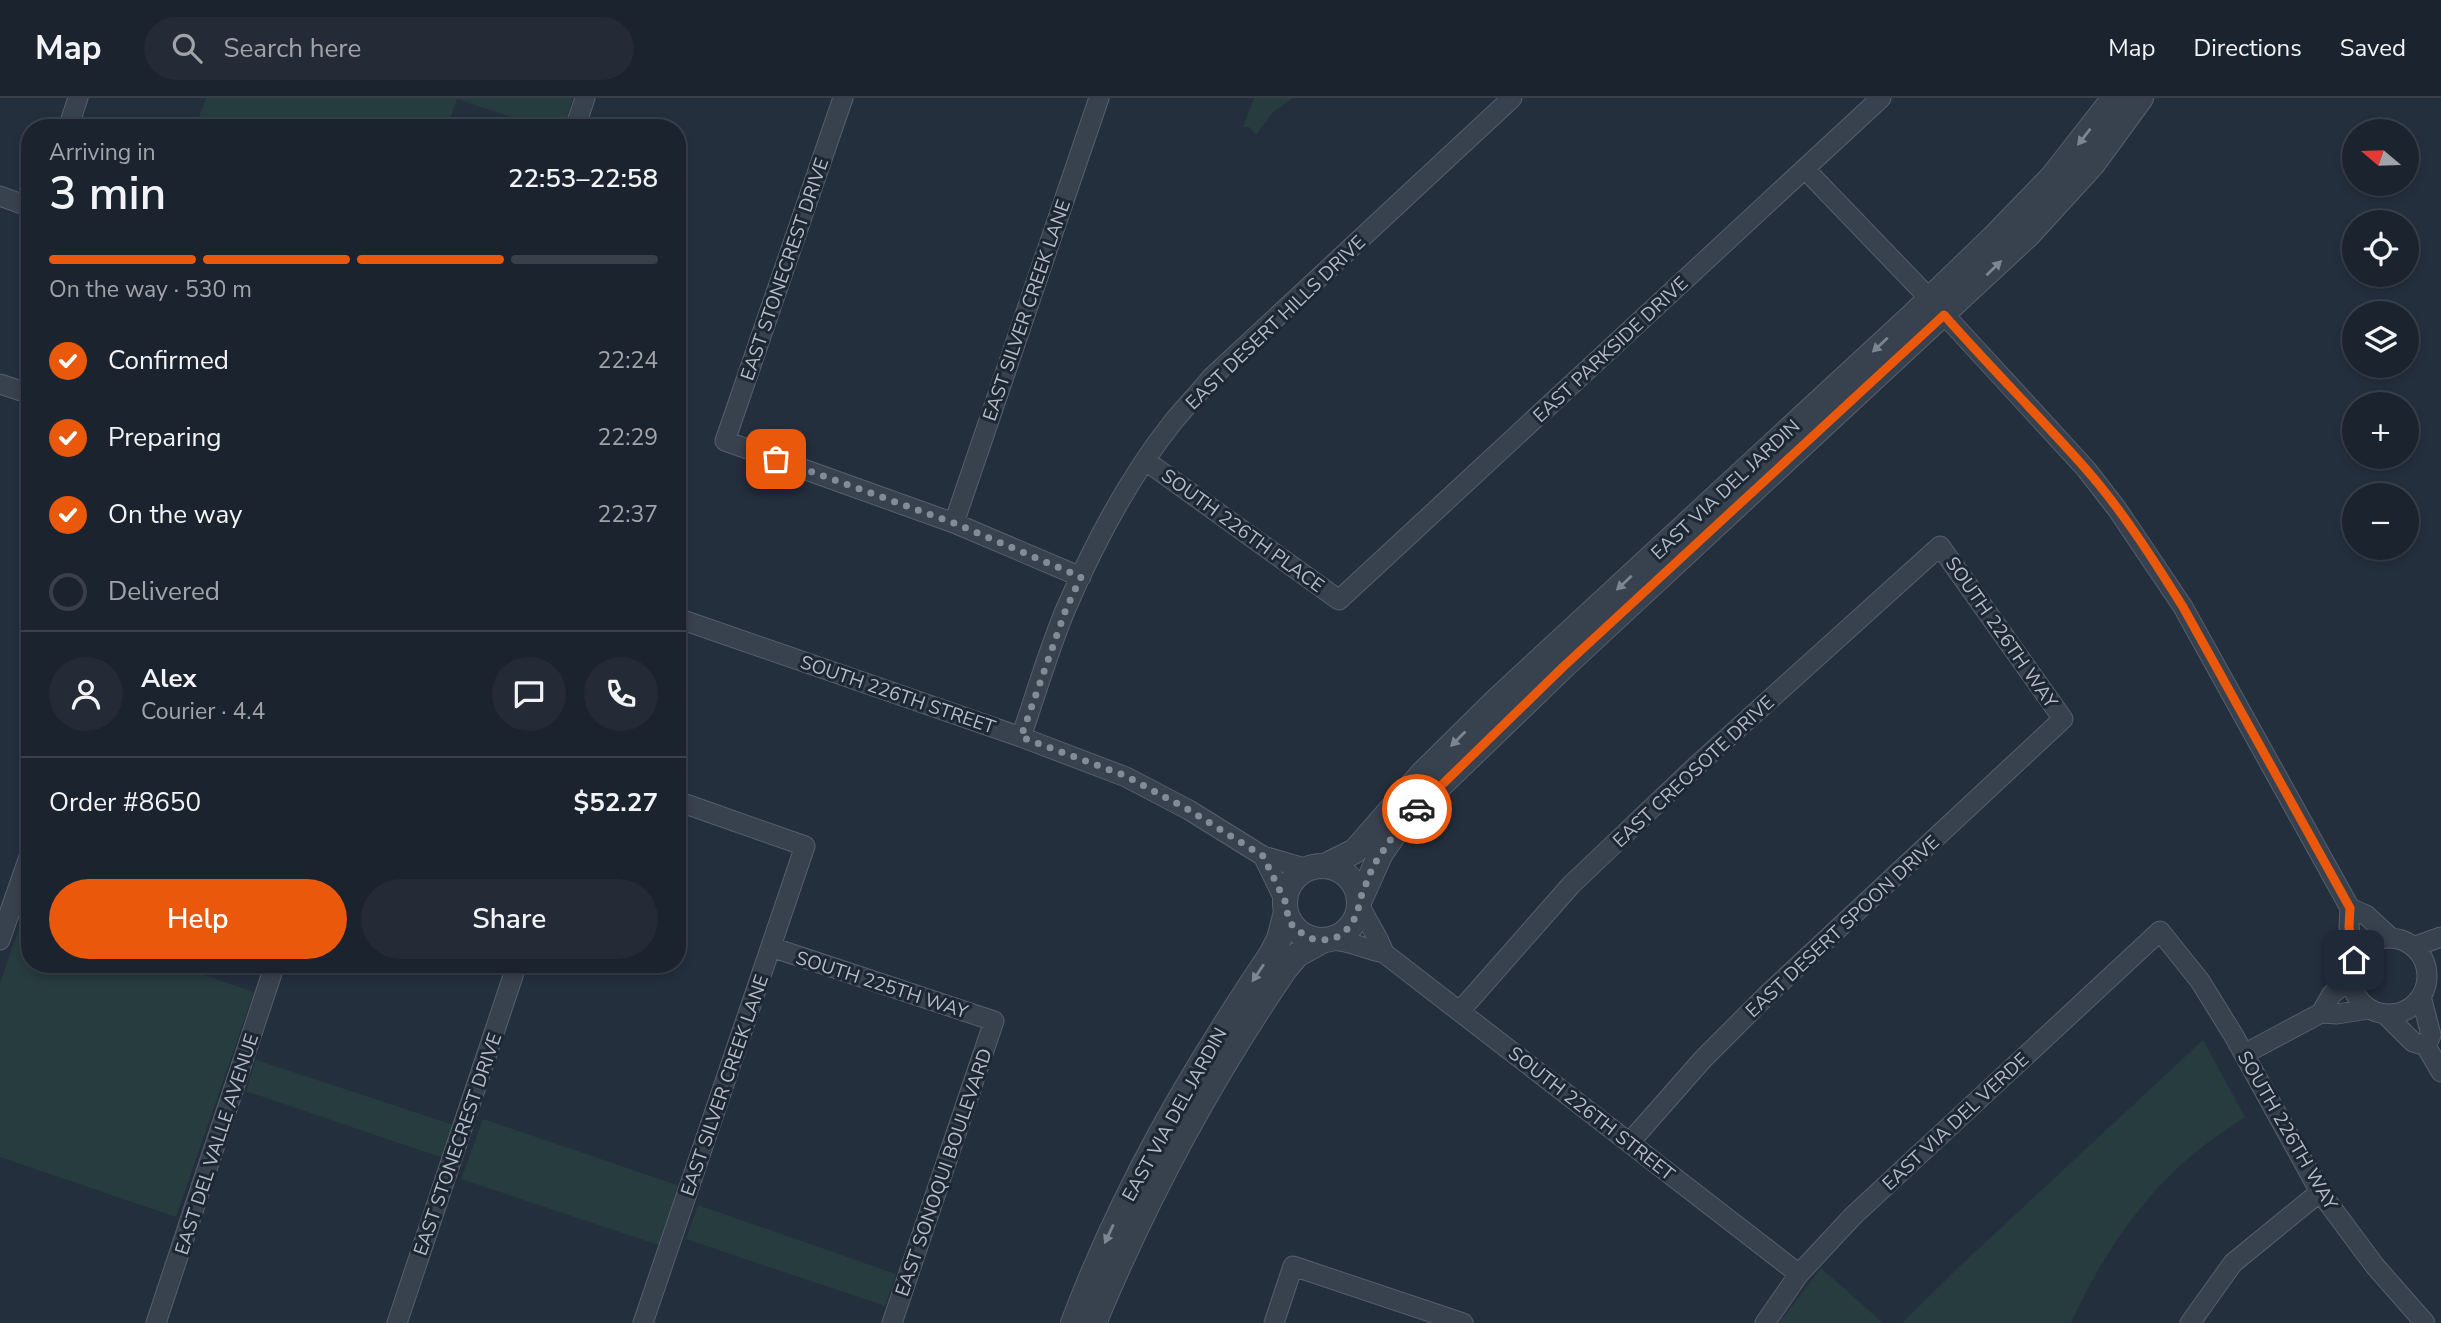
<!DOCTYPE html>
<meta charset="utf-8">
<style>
body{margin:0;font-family:"Nunito Sans",sans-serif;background:#242b36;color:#f1f3f6;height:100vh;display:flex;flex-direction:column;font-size:26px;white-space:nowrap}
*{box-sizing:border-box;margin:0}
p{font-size:23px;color:#a0a4aa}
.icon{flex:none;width:38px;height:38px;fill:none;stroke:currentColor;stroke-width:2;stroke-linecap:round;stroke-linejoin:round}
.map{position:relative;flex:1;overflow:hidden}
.panel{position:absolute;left:21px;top:21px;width:665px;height:854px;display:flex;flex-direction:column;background:#1b232e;border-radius:28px;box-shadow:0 4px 10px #0003,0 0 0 2px #39404a}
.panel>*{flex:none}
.needle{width:46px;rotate:289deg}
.controls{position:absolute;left:2342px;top:21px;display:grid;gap:14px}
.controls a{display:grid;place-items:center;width:77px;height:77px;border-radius:50%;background:#1b232e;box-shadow:0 4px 10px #0003,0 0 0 2px #39404a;font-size:35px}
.pin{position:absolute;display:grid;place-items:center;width:60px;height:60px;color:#fff;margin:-30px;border-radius:14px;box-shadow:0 4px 10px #0006}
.courier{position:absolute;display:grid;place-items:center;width:70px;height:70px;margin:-35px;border:5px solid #ea580c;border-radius:50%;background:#fff;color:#222;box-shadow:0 2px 9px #0007}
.overview em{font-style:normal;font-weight:600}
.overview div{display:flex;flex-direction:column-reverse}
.overview{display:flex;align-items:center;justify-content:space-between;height:119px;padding:0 28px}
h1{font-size:46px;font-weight:600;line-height:52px}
.bar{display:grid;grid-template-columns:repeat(4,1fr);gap:10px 7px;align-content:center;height:84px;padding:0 28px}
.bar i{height:9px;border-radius:5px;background:#39404a}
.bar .active{background:#ea580c}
.bar p{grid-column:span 4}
.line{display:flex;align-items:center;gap:18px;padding:0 28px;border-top:2px solid #39404a}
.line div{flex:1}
.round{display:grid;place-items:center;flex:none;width:74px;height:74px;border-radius:37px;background:#242b36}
ol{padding:0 28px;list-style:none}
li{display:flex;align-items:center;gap:21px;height:77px}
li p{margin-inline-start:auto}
li .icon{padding:7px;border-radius:50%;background:#ea580c;color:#fff;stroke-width:4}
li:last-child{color:#a0a4aa}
li i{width:38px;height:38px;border:4px solid #39404a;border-radius:50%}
.action{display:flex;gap:14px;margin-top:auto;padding:14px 28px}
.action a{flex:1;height:80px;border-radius:42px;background:#ea580c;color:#fff;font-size:28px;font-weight:600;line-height:80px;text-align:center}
.action a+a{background:#242b36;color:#f1f3f6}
header{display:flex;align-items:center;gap:42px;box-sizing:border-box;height:98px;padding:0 35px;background:#1b232e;border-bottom:2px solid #39404a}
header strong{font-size:33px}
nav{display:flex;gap:38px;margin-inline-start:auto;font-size:24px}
.search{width:490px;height:63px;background:#242b36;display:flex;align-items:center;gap:18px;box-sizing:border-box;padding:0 24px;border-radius:38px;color:#a0a4aa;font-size:26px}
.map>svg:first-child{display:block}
.green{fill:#263c3f}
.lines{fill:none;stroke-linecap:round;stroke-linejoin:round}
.minor-casing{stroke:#565f6c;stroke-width:21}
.tertiary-casing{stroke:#565f6c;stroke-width:26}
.minor{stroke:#38414e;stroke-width:19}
.tertiary{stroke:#38414e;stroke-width:24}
.oneway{fill:#7c8592}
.done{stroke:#828b98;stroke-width:7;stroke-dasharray:0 12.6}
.route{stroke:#ea580c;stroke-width:9}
.labels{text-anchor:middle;stroke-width:6;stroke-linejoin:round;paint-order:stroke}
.street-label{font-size:19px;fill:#b4bcc9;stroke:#1d2633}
</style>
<header>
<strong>Map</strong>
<div class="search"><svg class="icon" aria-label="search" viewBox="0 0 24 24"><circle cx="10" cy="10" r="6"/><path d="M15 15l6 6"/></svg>Search here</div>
<nav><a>Map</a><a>Directions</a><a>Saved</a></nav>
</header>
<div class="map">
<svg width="2441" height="1225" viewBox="0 0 2441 1225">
<rect width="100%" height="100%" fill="#242f3e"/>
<path class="green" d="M206 0H571L572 3 563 30H545L457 1 447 30H195Z
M1254 0H1293L1273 14 1256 37 1249 29H1243Z
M24 816 30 818V866H172L254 894 176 1119 0 1059V885Z
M2203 942 2245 1019C2227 1031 2209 1043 2192 1057 2139 1102 2100 1161 2071 1225H1902L1960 1168Z
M256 962 454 1027 443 1060 246 993Z
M483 1021 680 1088 659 1147 461 1081Z
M698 1107 896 1176 885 1208 686 1141Z
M1821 1170 1883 1225H1779Z"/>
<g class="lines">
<g class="minor-casing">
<path id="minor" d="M843 0 725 343 954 425 1081 479
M68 30 78 0
M575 30 585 0
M1805 71 1930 201 2086 371 2117 411 2183 509 2350 810 2349 829 2355 862
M0 98 30 109
M0 286 30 296
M1146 363 1339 502 1881 0
M954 425 1099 0
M677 520 1021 639 1126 679 1189 712 1263 758 1308 771
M1021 639C1036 596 1049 550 1067 508 1095 444 1129 379 1173 324 1185 309 1199 295 1211 280L1512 0
M1263 758 1285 803
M1359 805C1366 823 1378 837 1384 855
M2350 810 2366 817 2391 840
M2351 878a38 38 0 1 1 76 0a38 38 0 1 1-76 0Z
M0 842 30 756
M1329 842C1349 842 1364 851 1384 855L1799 1176
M771 849 994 923 892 1225
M2413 849 2441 839
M2421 898 2431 937 2426 948
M1460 913 1571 787 1695 669 1940 448 2063 621 1768 896 1704 960 1630 1044
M2321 915 2337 916 2369 911
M2385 916 2413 944 2426 948 2441 974
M2244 956 2321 915 2332 896 2351 880
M156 1225 275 866
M397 1225 517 866
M643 1225 805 748 677 703
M1274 1225 1293 1168 1463 1225
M1765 1225 1799 1176 1853 1118 2160 833 2200 883 2234 938 2320 1094 2375 1168 2425 1225
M2190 1225 2233 1165 2320 1094"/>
</g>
<g class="tertiary-casing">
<path id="tertiary" d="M1325 768 1355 753 1422 676 1498 601 1911 219 1993 140 2053 78 2114 0
M1285 805a37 37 0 1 1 74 0a37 37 0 1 1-74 0Z
M1359 804 1381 755 1395 735 1422 705 1563 569 2029 136 2092 67 2141 0
M1073 1225C1124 1090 1190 977 1270 858L1279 841 1286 814
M1094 1225C1146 1100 1209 982 1286 870L1297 857 1324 842"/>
</g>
<use href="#minor" class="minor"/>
<use href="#tertiary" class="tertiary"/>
</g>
<defs><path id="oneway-solid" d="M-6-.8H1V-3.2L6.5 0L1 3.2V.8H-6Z" transform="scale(1.75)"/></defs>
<g class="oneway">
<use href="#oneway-solid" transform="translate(2084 39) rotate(128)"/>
<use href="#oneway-solid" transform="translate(1994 170) rotate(-44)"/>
<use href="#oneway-solid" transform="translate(1880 247) rotate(137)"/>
<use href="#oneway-solid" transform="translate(1624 485) rotate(137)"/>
<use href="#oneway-solid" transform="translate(1458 641) rotate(135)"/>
<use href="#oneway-solid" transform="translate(1258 875) rotate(124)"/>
<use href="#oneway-solid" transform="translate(1109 1136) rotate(115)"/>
</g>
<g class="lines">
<path class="done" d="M776 361 954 425 1081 479 1066 511 1021 639 1126 678 1189 712 1263 758 1285 803 1289 823 1296 832 1313 841 1329 842 1337 839 1350 829 1358 814 1359 804 1373 768 1395 735 1417 711"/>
<path class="route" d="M1417 711 1563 569 1944 217C1990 269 2039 318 2085 370 2122 412 2153 461 2183 509L2350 810 2349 829 2354 862"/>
</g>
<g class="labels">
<g class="street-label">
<text transform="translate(784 171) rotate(-71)" y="7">EAST STONECREST DRIVE</text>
<text transform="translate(1026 212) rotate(-71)" y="7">EAST SILVER CREEK LANE</text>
<text transform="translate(1275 224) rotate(-44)" y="7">EAST DESERT HILLS DRIVE</text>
<text transform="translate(1610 251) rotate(-43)" y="7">EAST PARKSIDE DRIVE</text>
<text transform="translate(1725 391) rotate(-43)" y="7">EAST VIA DEL JARDIN</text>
<text transform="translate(1243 432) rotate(36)" y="7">SOUTH 226TH PLACE</text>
<text transform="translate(2002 534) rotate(55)" y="7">SOUTH 226TH WAY</text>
<text transform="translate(898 596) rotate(19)" y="7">SOUTH 226TH STREET</text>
<text transform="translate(1693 673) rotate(-43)" y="7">EAST CREOSOTE DRIVE</text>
<text transform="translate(1842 828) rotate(-43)" y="7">EAST DESERT SPOON DRIVE</text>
<text transform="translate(882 886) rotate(18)" y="7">SOUTH 225TH WAY</text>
<text transform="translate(724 987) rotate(-71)" y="7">EAST SILVER CREEK LANE</text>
<text transform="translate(1592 1015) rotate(38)" y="7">SOUTH 226TH STREET</text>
<text transform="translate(1174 1016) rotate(-61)" y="7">EAST VIA DEL JARDIN</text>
<text transform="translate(1955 1023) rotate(-43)" y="7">EAST VIA DEL VERDE</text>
<text transform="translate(2288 1032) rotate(60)" y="7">SOUTH 226TH WAY</text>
<text transform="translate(216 1046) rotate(-72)" y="7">EAST DEL VALLE AVENUE</text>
<text transform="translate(457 1046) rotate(-71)" y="7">EAST STONECREST DRIVE</text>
<text transform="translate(943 1074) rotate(-71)" y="7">EAST SONOQUI BOULEVARD</text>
</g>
</g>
</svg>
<div class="controls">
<a><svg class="needle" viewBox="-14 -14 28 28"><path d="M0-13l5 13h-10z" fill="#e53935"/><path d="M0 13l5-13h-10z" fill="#a0a4aa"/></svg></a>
<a><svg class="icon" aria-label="locate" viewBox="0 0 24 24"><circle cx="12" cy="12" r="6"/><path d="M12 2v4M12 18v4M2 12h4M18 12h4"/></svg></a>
<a><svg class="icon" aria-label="layers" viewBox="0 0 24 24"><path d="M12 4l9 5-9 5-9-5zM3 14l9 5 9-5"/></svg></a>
<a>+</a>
<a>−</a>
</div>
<div class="pin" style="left:776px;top:361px;background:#ea580c"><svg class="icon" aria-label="bag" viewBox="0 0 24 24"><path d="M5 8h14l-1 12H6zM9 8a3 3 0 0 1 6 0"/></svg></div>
<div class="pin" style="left:2354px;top:862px;background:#1f2937"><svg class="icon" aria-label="home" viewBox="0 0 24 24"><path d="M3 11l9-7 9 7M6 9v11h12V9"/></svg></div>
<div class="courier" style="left:1417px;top:711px"><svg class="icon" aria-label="car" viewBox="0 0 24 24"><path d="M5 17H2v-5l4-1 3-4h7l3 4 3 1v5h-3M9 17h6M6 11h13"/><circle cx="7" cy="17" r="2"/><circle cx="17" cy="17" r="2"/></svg></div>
<section class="panel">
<div class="overview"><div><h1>3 min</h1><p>Arriving in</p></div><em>22:53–22:58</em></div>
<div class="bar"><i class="active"></i><i class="active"></i><i class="active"></i><i></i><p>On the way · 530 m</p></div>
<ol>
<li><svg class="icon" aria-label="check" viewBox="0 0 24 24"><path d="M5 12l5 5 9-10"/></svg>Confirmed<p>22:24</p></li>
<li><svg class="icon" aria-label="check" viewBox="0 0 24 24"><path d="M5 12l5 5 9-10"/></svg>Preparing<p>22:29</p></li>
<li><svg class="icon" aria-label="check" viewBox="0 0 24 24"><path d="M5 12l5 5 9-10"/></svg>On the way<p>22:37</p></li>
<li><i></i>Delivered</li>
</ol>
<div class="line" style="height:126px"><a class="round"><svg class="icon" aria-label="person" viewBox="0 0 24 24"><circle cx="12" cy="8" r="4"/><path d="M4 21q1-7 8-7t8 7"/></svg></a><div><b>Alex</b><p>Courier · 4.4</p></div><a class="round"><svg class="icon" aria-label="chat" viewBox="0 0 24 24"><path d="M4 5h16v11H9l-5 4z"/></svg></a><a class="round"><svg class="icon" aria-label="phone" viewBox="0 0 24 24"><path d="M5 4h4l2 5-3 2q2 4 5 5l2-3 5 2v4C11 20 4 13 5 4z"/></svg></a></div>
<div class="line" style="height:91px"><div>Order #8650</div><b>$52.27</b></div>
<div class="action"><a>Help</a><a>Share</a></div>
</section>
</div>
